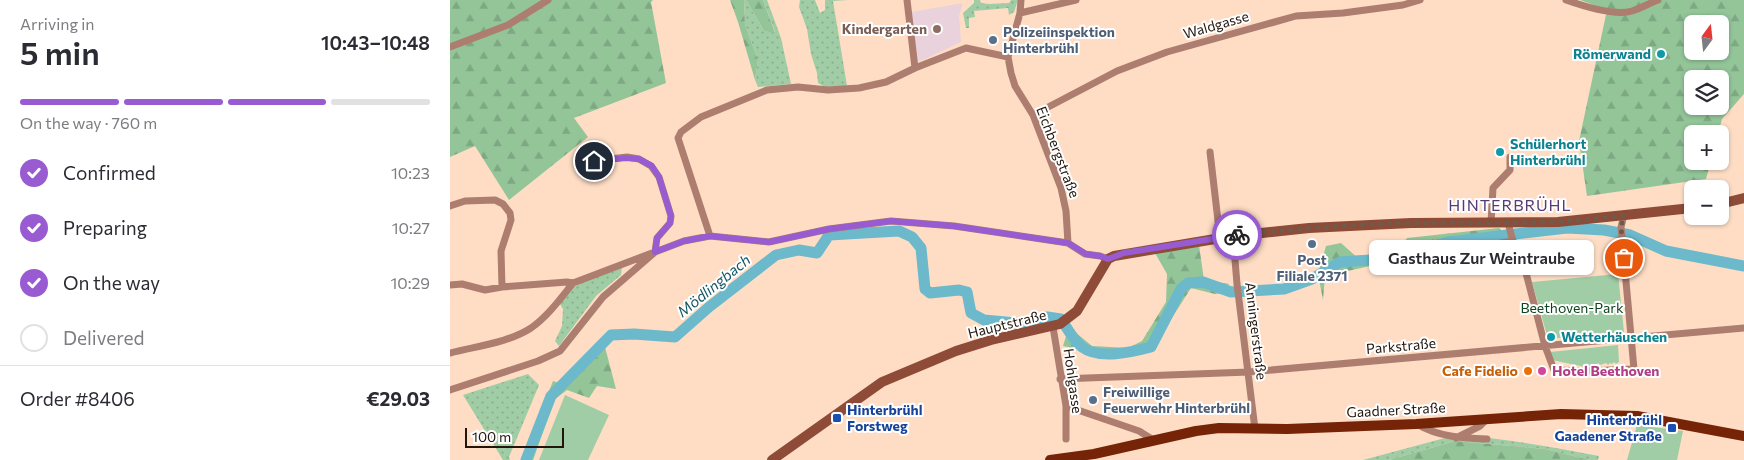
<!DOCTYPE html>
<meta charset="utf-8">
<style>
body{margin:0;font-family:Commissioner,sans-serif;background:#f7f7f7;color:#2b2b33;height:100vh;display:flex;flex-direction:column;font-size:19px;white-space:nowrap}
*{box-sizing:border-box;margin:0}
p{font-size:16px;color:#7c7c81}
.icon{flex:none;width:28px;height:28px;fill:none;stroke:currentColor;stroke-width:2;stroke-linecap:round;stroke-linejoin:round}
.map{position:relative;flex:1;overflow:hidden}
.details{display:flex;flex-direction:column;background:#fff;width:450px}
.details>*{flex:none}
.needle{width:32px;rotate:15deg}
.buttons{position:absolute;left:1234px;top:15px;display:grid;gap:10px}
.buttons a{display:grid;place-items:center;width:45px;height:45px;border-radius:8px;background:#fff;box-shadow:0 1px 4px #0004;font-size:25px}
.scale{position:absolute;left:15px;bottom:12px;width:99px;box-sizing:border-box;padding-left:5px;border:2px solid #21150c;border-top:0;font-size:14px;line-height:18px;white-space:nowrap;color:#21150c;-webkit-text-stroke:4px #fff;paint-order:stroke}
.pin{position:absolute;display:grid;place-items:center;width:42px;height:42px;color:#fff;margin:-21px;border:2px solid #fff;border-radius:50%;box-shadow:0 1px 5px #0007}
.courier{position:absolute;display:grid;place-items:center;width:50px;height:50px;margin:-25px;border:4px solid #985bd2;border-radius:50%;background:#fff;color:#222;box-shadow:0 1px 6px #0007}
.bubble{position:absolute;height:35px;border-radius:8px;background:#fff;box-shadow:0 1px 4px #0004;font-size:16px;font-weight:600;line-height:35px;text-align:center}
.summary em{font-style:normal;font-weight:600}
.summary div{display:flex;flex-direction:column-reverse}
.summary{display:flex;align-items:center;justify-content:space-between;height:85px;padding:0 20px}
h1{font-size:32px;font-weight:600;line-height:38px}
.bar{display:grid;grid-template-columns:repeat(4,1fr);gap:8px 5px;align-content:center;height:60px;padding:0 20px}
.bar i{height:6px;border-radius:4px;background:#e1e1e2}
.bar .active{background:#985bd2}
.bar p{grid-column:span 4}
.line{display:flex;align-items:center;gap:12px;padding:0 20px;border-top:1px solid #e1e1e2}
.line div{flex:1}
ol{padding:0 20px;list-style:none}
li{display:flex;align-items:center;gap:15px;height:55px}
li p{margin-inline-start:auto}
li .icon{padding:5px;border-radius:50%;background:#985bd2;color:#fff;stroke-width:4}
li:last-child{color:#7c7c81}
li i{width:28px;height:28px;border:2px solid #e1e1e2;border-radius:50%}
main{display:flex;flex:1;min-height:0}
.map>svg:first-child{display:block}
.education{fill:#ead2dd}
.grass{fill:url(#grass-dots)}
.forest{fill:url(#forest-firs);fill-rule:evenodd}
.green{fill:#a0cda5}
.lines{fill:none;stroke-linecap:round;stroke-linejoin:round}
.river{stroke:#6bb9cb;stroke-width:11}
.street{stroke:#ad7d6f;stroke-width:7}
.secondary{stroke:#8e4b37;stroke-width:10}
.primary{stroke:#752407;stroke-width:10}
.done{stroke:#6e5b4c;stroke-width:5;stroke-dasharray:0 9}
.route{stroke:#985bd2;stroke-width:6}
.education-dot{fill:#8d6e63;stroke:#fff;stroke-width:2}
.service-dot{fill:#5c6f8a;stroke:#fff;stroke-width:2}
.culture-dot{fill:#0f9aa8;stroke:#fff;stroke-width:2}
.food-dot{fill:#e8710a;stroke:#fff;stroke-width:2}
.hotel-dot{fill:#d1479c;stroke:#fff;stroke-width:2}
.transit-dot{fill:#1a4fb4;stroke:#fff;stroke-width:2}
.labels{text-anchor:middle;stroke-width:4;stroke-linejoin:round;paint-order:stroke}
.street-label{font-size:14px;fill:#21150c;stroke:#fff}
.education-label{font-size:14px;font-weight:bold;fill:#785e54;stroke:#fff;text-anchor:end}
.service-label{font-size:14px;font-weight:bold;fill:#4e5e75;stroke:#fff;text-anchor:start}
.culture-label{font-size:14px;font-weight:bold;fill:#0d838f;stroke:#fff;text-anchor:start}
.park-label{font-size:14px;fill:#0e451c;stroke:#fff}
.food-label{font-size:14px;font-weight:bold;fill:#c56008;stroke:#fff;text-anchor:end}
.hotel-label{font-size:14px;font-weight:bold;fill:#b23c85;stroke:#fff;text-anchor:start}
.transit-label{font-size:14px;font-weight:bold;fill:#164399;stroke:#fff;text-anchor:start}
.water-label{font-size:15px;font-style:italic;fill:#125562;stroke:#fff}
.quarter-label{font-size:16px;letter-spacing:1px;fill:#583b76;stroke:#fff}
</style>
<main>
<section class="details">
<div class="summary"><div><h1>5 min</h1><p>Arriving in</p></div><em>10:43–10:48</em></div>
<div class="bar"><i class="active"></i><i class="active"></i><i class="active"></i><i></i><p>On the way · 760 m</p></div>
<ol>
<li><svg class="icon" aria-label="check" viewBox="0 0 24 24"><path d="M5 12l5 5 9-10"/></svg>Confirmed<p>10:23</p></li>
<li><svg class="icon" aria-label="check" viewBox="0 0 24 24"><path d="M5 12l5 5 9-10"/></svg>Preparing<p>10:27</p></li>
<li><svg class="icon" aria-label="check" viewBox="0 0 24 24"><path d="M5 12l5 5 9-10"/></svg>On the way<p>10:29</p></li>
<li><i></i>Delivered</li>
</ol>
<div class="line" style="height:65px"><div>Order #8406</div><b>€29.03</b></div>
</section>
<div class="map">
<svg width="1294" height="460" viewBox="0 0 1294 460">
<defs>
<pattern id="grass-dots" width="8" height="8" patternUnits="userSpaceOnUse" patternTransform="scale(1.25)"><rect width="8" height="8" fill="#a0cda5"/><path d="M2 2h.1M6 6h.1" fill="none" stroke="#8aaf8d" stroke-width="1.8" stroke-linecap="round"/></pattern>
<pattern id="forest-firs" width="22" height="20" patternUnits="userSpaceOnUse" patternTransform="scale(1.25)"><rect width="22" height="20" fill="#93c599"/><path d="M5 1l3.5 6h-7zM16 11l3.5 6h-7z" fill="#7ea883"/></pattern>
</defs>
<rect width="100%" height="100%" fill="#feddc4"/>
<path class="education" d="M513 3 509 16 511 42 473 60 468 61 461 12Z"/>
<path class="grass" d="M294 0H296L314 31 325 32 313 0H317L331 38 341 84 308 87 305 80 308 60 295 25Z
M350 0H365L370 13 375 10V0H398L383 1 397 86 375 87 368 83 367 73 361 54 357 29 349 7Z
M524 0H530L531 3 539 4 559 3 561 0H568L564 12 559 15 558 8 524 11 525 17 519 18V28H516L513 13 524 3Z
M172 266 171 275 146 296 109 346 105 341 112 326 113 309 110 304 122 288 136 280Z
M78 374 89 385 59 457 60 460H53L13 395Z
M1006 435C1054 438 1101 447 1149 456L1148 460H1140L1095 449 1005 441 939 460H913Z"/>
<path class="forest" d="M0 0H203L201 2 216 83 124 118 138 137 59 200 25 146 0 157Z
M280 0H294L295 25 308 60 305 80 288 22Z
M296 0H313L325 33 314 31Z
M1130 0H1294V94L1272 119 1268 134H1242V161H1261L1256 179 1137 196 1129 141 1157 10ZM1242 24H1270V51H1242ZM1242 79H1270V106H1242Z
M1049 228 1056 236 875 276 873 300 868 274 876 246 891 243 909 259C935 258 942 262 957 238Z
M749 245 754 280 779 284 773 293 765 294 741 288 702 349 673 352H643L613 346 619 327 642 346 678 348 692 341 716 302 717 274 705 253Z
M155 347 166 389 147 386 139 398 117 390 105 399 83 460H72L103 381 116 385Z
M1005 441 1095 449 1140 460H939Z"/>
<path class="green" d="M1168 274 1174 332 1098 339 1082 282Z
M1168 345 1169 362 1166 364 1164 362 1162 364 1160 363 1158 365 1156 363 1150 365 1148 363 1147 365 1145 364 1140 368 1102 360 1100 352Z
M115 395 159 415 138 460H89Z
M1187 425 1233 431 1227 460H1177Z"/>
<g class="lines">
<path class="river" d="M76 460 101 396 161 335 184 334 225 337 259 307 326 255 349 250 367 253 379 235 449 231 462 237 471 248 475 289 480 293 509 290 517 292 521 313 534 320 566 323 597 317 611 319C617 328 623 340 632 347 649 360 682 352 701 347L731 289 738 283 753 282 781 292 834 289 862 279 890 262 935 259 998 242 1117 228 1154 230 1180 235 1216 251 1294 266"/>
<path class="street" d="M457 0 465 68
M571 0 570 13 558 57 561 73 565 86 583 115 611 188 616 211 618 243
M1116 0C1133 6 1165 16 1182 11 1191 8 1200 3 1208 0
M570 13 626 0
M0 47 58 25 98 0
M583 115 667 71 717 52 846 16 893 13 953 5 970 0
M760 152 770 238
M144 161 177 157 189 159 201 166 209 177 221 216 220 223 207 238 205 252
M0 206 15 201 45 200 53 204 60 213 61 220 51 251 52 287
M1041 223 1043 188 1060 170V157
M1058 223 1063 241 1070 250 1095 346 1104 370 1138 371 1184 369 1171 227 1174 215
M260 236 228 138 231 132 251 117 317 90 348 87 378 90 409 88 436 82 465 68 516 48 558 57
M783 236 787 284 805 429
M944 265 993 253 1063 241
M0 285 12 284 35 290 52 287 117 282 123 283 202 253
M603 327 616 406V439
M0 353C26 346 58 343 81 328 98 316 110 299 123 283
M610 379 799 372 1294 328
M0 390 88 361 110 351 153 297 205 252 234 241 260 236 319 242 379 229 441 221 504 226 618 243 635 254 650 256 658 259
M616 406 689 431 705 441
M967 424C988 437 1013 438 1037 439
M1006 438 1030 426 1037 419"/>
<path class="secondary" d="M1270 204 1294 198
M322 460 432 382 506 351 541 340 610 324 627 311 655 264 658 259 664 256 783 236 859 228 961 223 1108 222 1242 208"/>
<path class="primary" d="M600 460 644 454 746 431 769 428 837 429 966 424 1111 414 1187 416 1294 436"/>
</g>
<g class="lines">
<path class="done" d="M787 235C845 229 903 224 961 223 1032 222 1104 226 1174 215L1171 227 1174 258"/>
<path class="route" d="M144 161 176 158 189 159 202 166 209 177 221 216 220 223 207 238 205 252 234 241 260 236 319 242 379 229 441 221 504 226 618 243 636 254 650 256 658 259 674 253 787 235"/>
</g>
<circle class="education-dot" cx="487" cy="29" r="5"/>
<g class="service-dot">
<circle cx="543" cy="40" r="5"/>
<circle cx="862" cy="244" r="5"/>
<circle cx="643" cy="400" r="5"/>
</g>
<g class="culture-dot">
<circle cx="1211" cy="54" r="5"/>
<circle cx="1050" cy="152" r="5"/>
<circle cx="1101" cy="337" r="5"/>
</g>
<circle class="food-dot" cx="1078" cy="371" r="5"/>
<circle class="hotel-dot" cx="1092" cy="371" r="5"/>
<g class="transit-dot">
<rect x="382" y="413" width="10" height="10" rx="2.5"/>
<rect x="1217" y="423" width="10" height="10" rx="2.5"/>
</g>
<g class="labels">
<g class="street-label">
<text transform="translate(766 25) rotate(-16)" y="5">Waldgasse</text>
<text transform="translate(608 152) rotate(69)" y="5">Eichbergstraße</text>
<text transform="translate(557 324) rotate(-14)" y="5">Hauptstraße</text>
<text transform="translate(806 331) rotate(83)" y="5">Anningerstraße</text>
<text transform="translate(951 346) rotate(-5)" y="5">Parkstraße</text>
<text transform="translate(623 381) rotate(82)" y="5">Hohlgasse</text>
<text transform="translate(946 410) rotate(-3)" y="5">Gaadner Straße</text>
</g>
<g class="education-label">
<text x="477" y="34">Kindergarten</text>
</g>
<g class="service-label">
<text x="553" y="37">Polizeiinspektion<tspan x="553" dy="16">Hinterbrühl</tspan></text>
<text x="862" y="265" text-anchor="middle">Post<tspan x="862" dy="16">Filiale 2371</tspan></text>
<text x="653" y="397">Freiwillige<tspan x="653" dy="16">Feuerwehr Hinterbrühl</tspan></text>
</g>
<g class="culture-label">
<text x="1201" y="59" text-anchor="end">Römerwand</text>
<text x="1060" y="149">Schülerhort<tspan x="1060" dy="16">Hinterbrühl</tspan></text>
<text x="1111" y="342">Wetterhäuschen</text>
</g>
<g class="park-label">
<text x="1122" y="313">Beethoven-Park</text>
</g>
<g class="food-label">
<text x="1068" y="376">Cafe Fidelio</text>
</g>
<g class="hotel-label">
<text x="1102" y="376">Hotel Beethoven</text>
</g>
<g class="transit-label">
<text x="397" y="415">Hinterbrühl<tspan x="397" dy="16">Forstweg</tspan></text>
<text x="1212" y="425" text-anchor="end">Hinterbrühl<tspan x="1212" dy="16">Gaadener Straße</tspan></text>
</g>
<g class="water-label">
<text transform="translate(264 286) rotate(-39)" y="5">Mödlingbach</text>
</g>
<g class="quarter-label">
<text x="1060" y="211">HINTERBRÜHL</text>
</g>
</g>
</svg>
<div class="buttons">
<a><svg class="needle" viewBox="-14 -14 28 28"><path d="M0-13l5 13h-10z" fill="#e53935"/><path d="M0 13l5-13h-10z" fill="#7c7c81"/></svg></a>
<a><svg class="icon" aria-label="layers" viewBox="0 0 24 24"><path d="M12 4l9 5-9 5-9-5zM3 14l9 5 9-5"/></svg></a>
<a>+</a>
<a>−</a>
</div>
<div class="scale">100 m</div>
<div class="pin" style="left:1174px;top:258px;background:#ea580c"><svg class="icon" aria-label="bag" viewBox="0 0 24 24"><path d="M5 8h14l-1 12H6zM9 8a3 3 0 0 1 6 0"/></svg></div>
<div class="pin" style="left:144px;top:161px;background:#1f2937"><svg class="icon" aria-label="home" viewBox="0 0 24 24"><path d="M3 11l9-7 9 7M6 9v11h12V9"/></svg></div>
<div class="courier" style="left:787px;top:235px"><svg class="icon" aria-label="bike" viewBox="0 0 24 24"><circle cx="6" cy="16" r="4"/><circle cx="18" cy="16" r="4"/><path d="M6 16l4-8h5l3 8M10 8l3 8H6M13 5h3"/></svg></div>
<div class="bubble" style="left:919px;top:240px;width:225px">Gasthaus Zur Weintraube</div>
</div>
</main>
